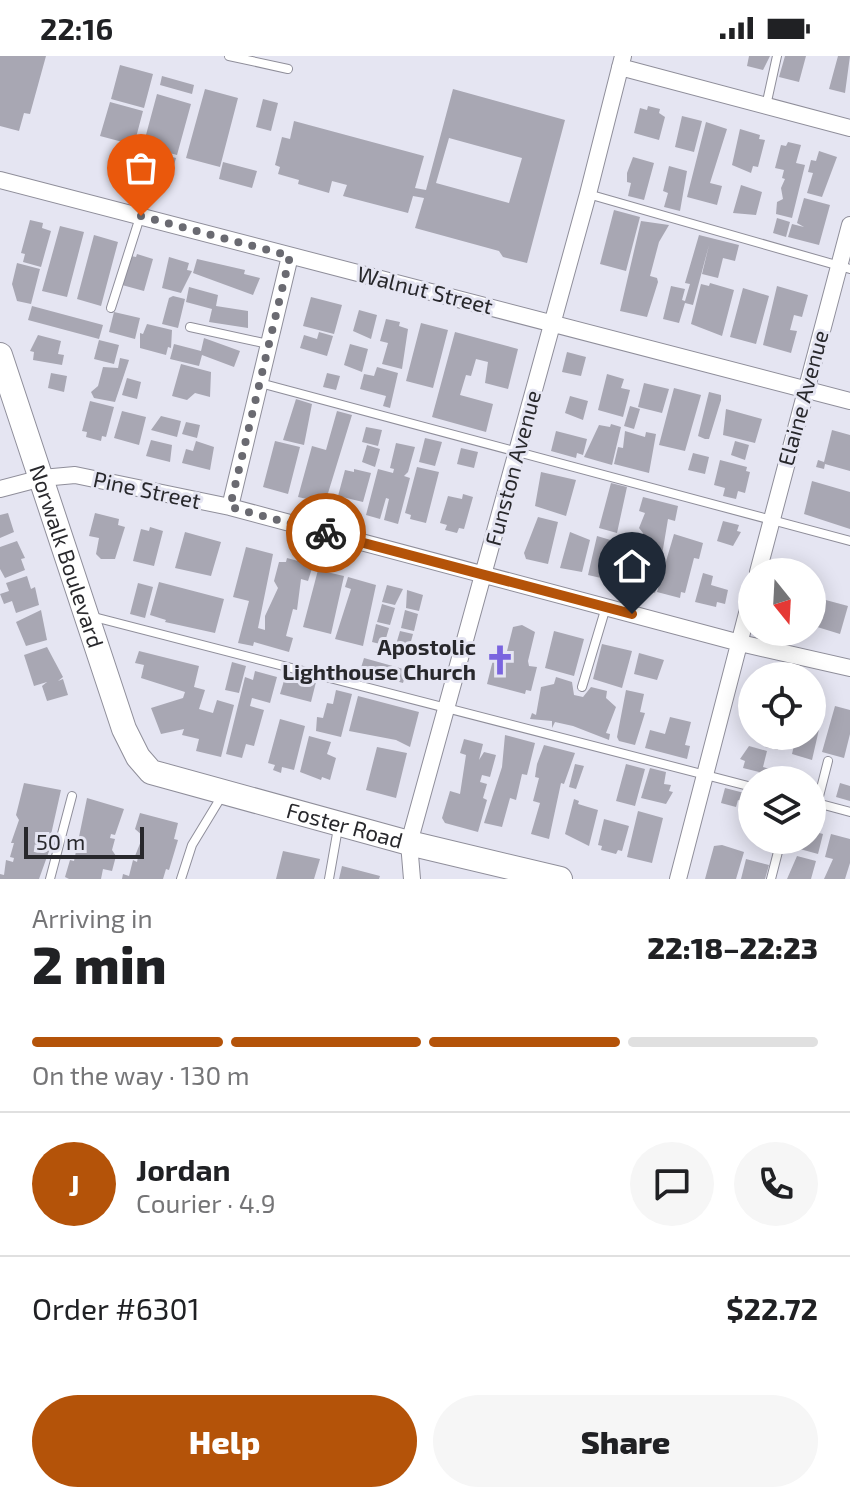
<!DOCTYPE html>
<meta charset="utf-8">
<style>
body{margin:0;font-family:"Exo 2",sans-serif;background:#f6f6f6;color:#202124;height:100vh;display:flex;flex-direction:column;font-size:30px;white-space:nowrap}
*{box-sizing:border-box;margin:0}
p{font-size:26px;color:#757577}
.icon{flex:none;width:44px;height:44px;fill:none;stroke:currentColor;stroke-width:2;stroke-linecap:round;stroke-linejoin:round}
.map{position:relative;height:823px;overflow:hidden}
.drawer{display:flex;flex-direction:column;background:#fff;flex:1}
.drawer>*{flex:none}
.needle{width:52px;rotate:162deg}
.fabs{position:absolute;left:738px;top:502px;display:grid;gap:16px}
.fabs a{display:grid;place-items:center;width:88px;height:88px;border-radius:50%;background:#fff;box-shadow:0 4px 20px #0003;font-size:40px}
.scale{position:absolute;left:24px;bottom:20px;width:120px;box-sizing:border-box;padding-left:8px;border:4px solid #28282c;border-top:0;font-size:22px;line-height:28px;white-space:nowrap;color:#28282c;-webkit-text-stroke:6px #e5e5f2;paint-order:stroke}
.pin{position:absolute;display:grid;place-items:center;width:68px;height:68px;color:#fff;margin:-82px -34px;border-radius:50% 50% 50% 0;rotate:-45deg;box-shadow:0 0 8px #0007}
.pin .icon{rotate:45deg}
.courier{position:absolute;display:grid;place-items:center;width:80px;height:80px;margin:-40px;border:6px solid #b45309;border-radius:50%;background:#fff;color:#222;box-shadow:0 2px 10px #0007}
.summary em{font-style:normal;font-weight:800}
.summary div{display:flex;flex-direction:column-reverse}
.summary{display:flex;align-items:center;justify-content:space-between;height:136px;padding:0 32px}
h1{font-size:52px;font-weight:800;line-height:60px}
.bar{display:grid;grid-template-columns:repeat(4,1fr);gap:12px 8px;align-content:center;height:96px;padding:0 32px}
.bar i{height:10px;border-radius:6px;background:#e0e0e0}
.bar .selected{background:#b45309}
.bar p{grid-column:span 4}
.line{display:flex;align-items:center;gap:20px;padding:0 32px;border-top:2px solid #e0e0e0}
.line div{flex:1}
.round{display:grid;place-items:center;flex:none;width:84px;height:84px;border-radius:42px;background:#f6f6f6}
.cta{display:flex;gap:16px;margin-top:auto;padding:16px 32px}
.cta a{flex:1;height:92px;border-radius:48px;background:#b45309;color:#fff;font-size:32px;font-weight:800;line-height:92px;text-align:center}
.cta a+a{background:#f6f6f6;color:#202124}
.status{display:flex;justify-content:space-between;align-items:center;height:56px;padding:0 40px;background:#fff;direction:ltr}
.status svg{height:22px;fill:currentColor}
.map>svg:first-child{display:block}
.building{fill:#a8a7b3;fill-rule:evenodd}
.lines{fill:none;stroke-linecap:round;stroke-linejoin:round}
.lane-casing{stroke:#8f8e9a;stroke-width:10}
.street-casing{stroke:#8f8e9a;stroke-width:18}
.secondary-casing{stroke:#8f8e9a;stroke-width:26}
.lane{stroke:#fff;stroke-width:8}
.street{stroke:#fff;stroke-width:16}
.secondary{stroke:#fff;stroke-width:24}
.done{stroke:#6a6a71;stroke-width:8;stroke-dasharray:0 14.4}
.route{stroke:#b45309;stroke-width:10}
.labels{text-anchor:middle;stroke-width:6;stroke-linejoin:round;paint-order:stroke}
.street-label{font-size:22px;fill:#28282c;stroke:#e5e5f2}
.poi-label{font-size:22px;font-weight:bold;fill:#28282c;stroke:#e5e5f2;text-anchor:end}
</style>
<div class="status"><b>22:16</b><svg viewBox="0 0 49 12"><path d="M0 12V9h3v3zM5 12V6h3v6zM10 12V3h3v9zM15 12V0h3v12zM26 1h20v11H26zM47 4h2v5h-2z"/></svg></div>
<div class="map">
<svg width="850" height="823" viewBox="0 0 850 823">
<rect width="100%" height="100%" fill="#e5e5f2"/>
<path class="building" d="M0 0H46L30 58 24 57 19 75 0 70Z
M749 0H770L763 14 747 10Z
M785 0H806L799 26 779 21Z
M838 0H850L845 37 829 33Z
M120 9 153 18 144 52 111 43Z
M162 20 194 29 192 38 160 29Z
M205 33 238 42 220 111 186 102Z
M453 33 565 64 527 207 503 201 499 195 415 172 424 142 413 140 408 157 343 140 347 129 332 125 329 137 298 128 299 124 278 118 280 111 275 109 282 81 290 83 294 65 424 100 415 132 426 134ZM449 82 522 102 509 147 436 127Z
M157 38 191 48 177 99 143 90Z
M263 43 278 47 271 75 256 71Z
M110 46 143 55 134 89 100 80Z
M648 50 660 53 659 57 665 61 659 84 634 77 640 52 647 54Z
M682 60 702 65 694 96 675 91Z
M706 66 727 73 710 127 722 130 717 149 687 141Z
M740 73 760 79 759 83 765 84 758 111 753 110 751 117 732 109Z
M788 86 801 89 796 107 805 109 792 162 776 158 777 146 783 143 781 132 785 123 782 122 784 114 775 112 781 89 786 90Z
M142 93 176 102 171 119 138 110Z
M819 95 837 101 822 141 807 137 813 117 808 116 811 104 816 105Z
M633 101 654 107 644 144 628 140 631 127 627 126V117Z
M223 106 257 115 252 132 219 123Z
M669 110 687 115 680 155 664 151 668 137 663 135Z
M741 129 762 136 756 159 733 157Z
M804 142 830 149 819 189 788 181 792 168 804 171 797 167Z
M614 154 640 161 626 215 600 208Z
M777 162 790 166 786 181 773 177Z
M30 164 43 167 42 172 51 175 41 211 23 206 25 198 21 197Z
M641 165 669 169 659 186 650 220 657 222 658 226 647 261 620 255Z
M60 170 84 176 67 241 42 235Z
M94 179 118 186 101 250 77 243Z
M699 179 739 189 735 205 723 202 718 222 702 218 709 189 693 249 685 247 679 267 663 263 671 230 685 233 682 244 685 245 690 228 685 227Z
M137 198 153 203 144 235 122 229 131 200 136 201Z
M169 201 189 207 187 214 192 215 181 237 162 232Z
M197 203 245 214 244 218 260 222 253 239 193 217Z
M17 207 40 213 31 248 17 245 12 228Z
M710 227 734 234 722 280 691 268 701 228 709 230Z
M777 230 808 239 802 261 794 259 790 274 797 275 791 297 763 289Z
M189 231 218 239 216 250 248 255V272L209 266 212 253 186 246Z
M743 232 769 240 756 288 730 281Z
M173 240 185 243 178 272 162 268 169 242Z
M311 241 342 249 334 278 303 270Z
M32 250 103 269 99 283 28 264Z
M359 254 377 259 371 283 353 275Z
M114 256 140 262 135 283 109 276Z
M386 263 400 266 399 270 408 273 402 313 382 308 388 287 380 285Z
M421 267 448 274 433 332 406 325Z
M147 268 172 274 171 292 168 291 166 299 140 292V277L143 278Z
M319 276 333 280 327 300 300 292 304 279 317 283Z
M455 276 518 293 508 333 485 327 488 306 476 303 471 320 466 319 460 339 493 348 486 376 432 361Z
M38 279 61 285 58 298 64 299 62 309 33 304 34 296 30 295Z
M204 282 240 295 234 311 202 299 199 310 170 303 174 288 201 295Z
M99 284 119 289 114 308 94 303Z
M350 288 368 293 362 316 344 309Z
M567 296 586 301 581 320 562 316Z
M120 302 129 304 115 346 94 342 91 336 98 330 103 311 118 312Z
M181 308 211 316 210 341 195 337 187 344 172 340Z
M377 311 398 317 390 352 383 350 386 340 360 333 364 318 374 320Z
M51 317 67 320 64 336 48 332Z
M327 317 340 320 336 334 323 331Z
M607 318 624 323 621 332 630 334 623 361 598 354Z
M127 322 141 326 137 343 122 339Z
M644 327 669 333 662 357 638 351Z
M674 332 701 339 685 395 659 389Z
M709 336 721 339V344L709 383H705L698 380Z
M570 340 588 345 583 364 565 357Z
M296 343 312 348 304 389 283 384Z
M90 345 114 351 106 381 102 380 101 385 86 381 87 376 82 375Z
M630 350 640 353 634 373 624 370Z
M726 353 762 363 755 387 723 379Z
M122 355 146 361 139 389 114 382Z
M337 355 352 359 325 447 298 441 312 390 326 394Z
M161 360 181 365 177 381 151 374Z
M186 366 200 369 197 382 182 378Z
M611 368 621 371 612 409 584 401 599 369 610 371Z
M366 371 382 374 378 390 362 386Z
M832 374 850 379V415L825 408 824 413 816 411 818 404 824 406Z
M556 375 587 383 583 399 577 397 576 402 551 395Z
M625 375 645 381 646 376 656 378 649 417 614 408 618 391 623 392Z
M425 382 442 386 435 410 419 406Z
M151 384 172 389 170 406 146 400Z
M196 385 214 391 210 414 182 407 186 393 193 395Z
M275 385 300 391 288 438 263 431Z
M735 385 749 389 745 404 731 399Z
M396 387 415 391 408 416 404 420 410 422 398 468 384 464 389 443 386 442 380 463 366 459 378 413 393 417 394 413 390 412Z
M367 389 380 393 375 411 362 406Z
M461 392 478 396 474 412 457 408Z
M693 397 709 401 705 418 688 414Z
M720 404 747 411 746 415 750 416 745 437 738 435 736 443 723 440 725 432 714 429Z
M417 411 439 416 426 467 410 463 411 459 405 457Z
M354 413 371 417 363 446 338 440 345 414 354 416Z
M541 416 576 424 566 460 535 450Z
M812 425 850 436V473L804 458Z
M611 427 627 431 617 477 599 472Z
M463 438 473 441 464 473 459 472 457 477 445 474 447 469 440 467 448 440 462 443Z
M643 441 678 450 675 465 668 463 662 499 659 498 653 519 660 520 655 537 624 525 631 498 637 499 638 482 641 483 643 477 639 472 645 457 639 455Z
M8 457 14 476 0 482V459Z
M95 457 119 463 118 469 125 471 115 503H101L96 498 99 482 89 480Z
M538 461 558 466 548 508 526 503 524 497Z
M723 465 739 469 737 475 741 476 733 490 717 485Z
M150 471 163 475 154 510 133 505 141 473 149 475Z
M185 476 221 486 211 520 175 512Z
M570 476 590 484 582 516 560 512Z
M674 478 703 487 699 503 694 502 685 537 681 536 680 542 657 536Z
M597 480 624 488 614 525 588 519Z
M17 485 25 502 21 503 25 514 5 522 0 513V491Z
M246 491 273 498 258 572 265 574V560L278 532 274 525 279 506H286L287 502 313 509 308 525 301 523 297 554 293 553 286 580 293 582 289 596 254 586 253 590 238 587 249 545 233 541Z
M318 514 344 520 331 578 303 571Z
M703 517 713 520 711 529 728 534 725 548 717 546 716 551 695 546Z
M27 520 31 533 35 531 39 549 16 557 12 545 4 548 0 538 9 535 6 527Z
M348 521 376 529 363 590 335 583 351 533 345 531Z
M159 526 224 543 215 577 165 566 166 564 150 559Z
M138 527 153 531 145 562 130 558Z
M387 529 403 533 395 549 382 546Z
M407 534 423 539 419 555 406 552Z
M822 543 848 550 840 578 814 570Z
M382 548 395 552 390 569 377 566Z
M41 554 47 584 26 590 16 566Z
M405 554 418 558 414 575 401 572Z
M376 568 389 572 384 589 372 586Z
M522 569 535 576 528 605 529 610 537 611 531 635 526 634 525 638 487 628 494 600 502 602 506 599 513 571Z
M400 575 413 578 408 596 395 592Z
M554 575 584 583 574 620 545 612Z
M602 588 632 595 622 632 593 623Z
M47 591 63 621 58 625 63 623 68 639 47 645 42 630 47 626 34 630 24 599Z
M139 595 199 610 194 631 205 634 199 653 213 657 217 644 234 649 221 701 196 695 199 683 182 679 184 673 161 678 151 652 183 642 185 636 141 622 144 609 135 607Z
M639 597 664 604 657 624 634 618Z
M364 602 407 614 403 627 360 615Z
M232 606 246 610 239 637 225 634Z
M255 615 277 621 270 647 252 642 250 650 264 654 254 690 246 688 242 702 226 698 245 621 253 624Z
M286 618 316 626 311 646 280 638Z
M556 621 572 626 574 639 583 641 591 631 607 635 606 642 616 651 606 677 610 678 609 684 573 670 555 666 552 672V665L530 663 532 657 536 659 541 631 554 628Z
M336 634 352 638 341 681 316 675 317 661 323 662 327 647 333 648Z
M626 634 644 638 640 656 645 657 635 689 619 685 617 681Z
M358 640 419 656 410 691 396 684 349 675Z
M813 644 825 647 812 704 792 698 796 680H812Z
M835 650 850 654V678L844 702 822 696Z
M670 661 691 666 685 689 690 690 687 703 645 692 650 674 665 678Z
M280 663 305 670 294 714 282 711 281 717 273 714 275 709 268 707Z
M505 679 535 687 527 719 522 718 516 744 510 742 502 771 484 767 502 711Z
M309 680 331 686 327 698 336 702 330 724 322 721 321 724 300 716Z
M755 680H771L770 684 780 686 778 694 765 691 767 684Z
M464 683 483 688 479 704 484 696 496 699 490 721 482 719 480 726 487 728 483 742 487 744 478 776 445 767 442 762 450 735 460 738 466 699 460 697Z
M544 689 575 697 564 728 561 727 549 783 531 778 540 747 533 745 539 722 535 721 537 708Z
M749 690 767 695 763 711 773 714 771 724 757 723 759 716 743 712 745 705 740 703Z
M377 691 407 697 396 742 366 734Z
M575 708 584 710 576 733 569 731Z
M626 708 645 713 635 750 616 745Z
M650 712 666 716 664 728 671 729 669 735 673 736 666 748 641 742Z
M24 727 61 734 50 783 53 784 39 823H0V818L4 819 6 804 13 806 14 802 10 801 14 787H11L19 764 16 759Z
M840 727 850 730V745L836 741Z
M725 732 752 739V753L747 752 749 747 738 744 736 751 721 747Z
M87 742 124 753 115 779 111 778 110 782 115 783 112 794 116 800 112 815 103 813 101 823H69L65 821 70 804 74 805Z
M574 743 579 745 578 748 598 754 589 790 565 778Z
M638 755 663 762 652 807 627 801Z
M140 757 178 767 174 783 178 784 169 814 166 813 163 823H122L123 818 129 820 133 804 137 806 138 801 135 800 143 780 135 773Z
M604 763 629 770 622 795 618 794 616 798 601 794 602 790 598 789Z
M812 775 823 778 818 798 789 790 791 784H812Z
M831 778 850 783V807L845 823H824L833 803 825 801Z
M722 789 744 796 736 823H705L714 790Z
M283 795 320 803 314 823H276Z
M797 800 816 805 811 823H787Z
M746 803 769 809 765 823H741Z
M342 810 380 820 379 823H339Z"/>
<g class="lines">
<g class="lane-casing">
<path id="lane" d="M229 0 288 13
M766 50 777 0
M588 138 850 213
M111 252 140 161
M190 271 268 288
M260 327 850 485
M90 560 752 731
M582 631 606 551
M813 746 850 756
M817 748 828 705
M50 823 72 740
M181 823 192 789 223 738
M329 823 338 772
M771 823 781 784"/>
</g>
<g class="street-casing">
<path id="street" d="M620 11 850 72
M0 124 850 345
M0 433 42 422 75 419 230 451 740 587 850 612
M230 451 290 200
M758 516 850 169
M412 823 409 787 588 138 623 0
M678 823 752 538"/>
</g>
<g class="secondary-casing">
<g id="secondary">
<path id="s1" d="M0 299 124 673 138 701 151 716 409 787 560 823"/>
</g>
</g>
<use href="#lane" class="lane"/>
<use href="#street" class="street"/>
<use href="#secondary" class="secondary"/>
</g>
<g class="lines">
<path class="done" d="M141 160 290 200 230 451 326 477"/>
<path class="route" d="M326 477 632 558"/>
</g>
<defs>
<g id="church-bare" transform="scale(2.4)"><path d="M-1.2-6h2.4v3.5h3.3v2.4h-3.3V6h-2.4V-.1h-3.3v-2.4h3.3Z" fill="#7a64df" stroke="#e5e5f2" stroke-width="2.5" paint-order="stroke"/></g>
</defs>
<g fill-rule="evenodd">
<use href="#church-bare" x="500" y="604"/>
</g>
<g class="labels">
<g class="street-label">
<text transform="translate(425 234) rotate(14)" y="8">Walnut Street</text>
<text transform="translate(803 342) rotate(-75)" y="8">Elaine Avenue</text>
<text transform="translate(513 412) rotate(-75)" y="8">Funston Avenue</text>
<text transform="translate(147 434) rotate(12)" y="8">Pine Street</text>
<text dy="8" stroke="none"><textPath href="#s1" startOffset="212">Norwalk Boulevard</textPath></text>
<text dy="8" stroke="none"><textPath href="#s1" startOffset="646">Foster Road</textPath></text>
</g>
<g class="poi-label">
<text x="476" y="599">Apostolic<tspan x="476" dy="25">Lighthouse Church</tspan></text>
</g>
</g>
</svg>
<div class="fabs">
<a><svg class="needle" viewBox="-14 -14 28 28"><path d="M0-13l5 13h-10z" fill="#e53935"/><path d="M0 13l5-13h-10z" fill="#757577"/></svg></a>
<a><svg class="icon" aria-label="locate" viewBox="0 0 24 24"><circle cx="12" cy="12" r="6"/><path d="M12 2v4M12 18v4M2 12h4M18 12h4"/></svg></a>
<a><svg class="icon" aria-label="layers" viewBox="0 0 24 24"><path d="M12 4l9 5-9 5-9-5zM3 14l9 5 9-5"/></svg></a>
</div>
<div class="scale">50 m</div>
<div class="pin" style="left:141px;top:160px;background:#ea580c"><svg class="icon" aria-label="bag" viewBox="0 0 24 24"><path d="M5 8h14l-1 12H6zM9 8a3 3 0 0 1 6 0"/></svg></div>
<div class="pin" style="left:632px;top:558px;background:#1f2937"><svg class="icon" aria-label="home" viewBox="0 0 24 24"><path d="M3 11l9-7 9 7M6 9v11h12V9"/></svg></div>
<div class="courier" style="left:326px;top:477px"><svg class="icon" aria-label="bike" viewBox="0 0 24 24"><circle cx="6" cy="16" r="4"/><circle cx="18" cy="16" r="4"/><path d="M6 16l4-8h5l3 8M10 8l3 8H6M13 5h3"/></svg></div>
</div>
<section class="drawer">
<div class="summary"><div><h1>2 min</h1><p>Arriving in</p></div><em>22:18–22:23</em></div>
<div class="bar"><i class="selected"></i><i class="selected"></i><i class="selected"></i><i></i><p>On the way · 130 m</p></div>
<div class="line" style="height:144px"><b class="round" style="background:#b45309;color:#fff">J</b><div><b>Jordan</b><p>Courier · 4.9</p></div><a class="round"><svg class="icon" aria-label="chat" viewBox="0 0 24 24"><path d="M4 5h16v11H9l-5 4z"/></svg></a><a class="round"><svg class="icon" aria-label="phone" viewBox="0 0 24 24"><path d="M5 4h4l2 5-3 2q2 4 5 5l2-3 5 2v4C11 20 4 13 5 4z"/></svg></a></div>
<div class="line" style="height:104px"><div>Order #6301</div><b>$22.72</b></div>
<div class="cta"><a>Help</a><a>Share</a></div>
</section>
